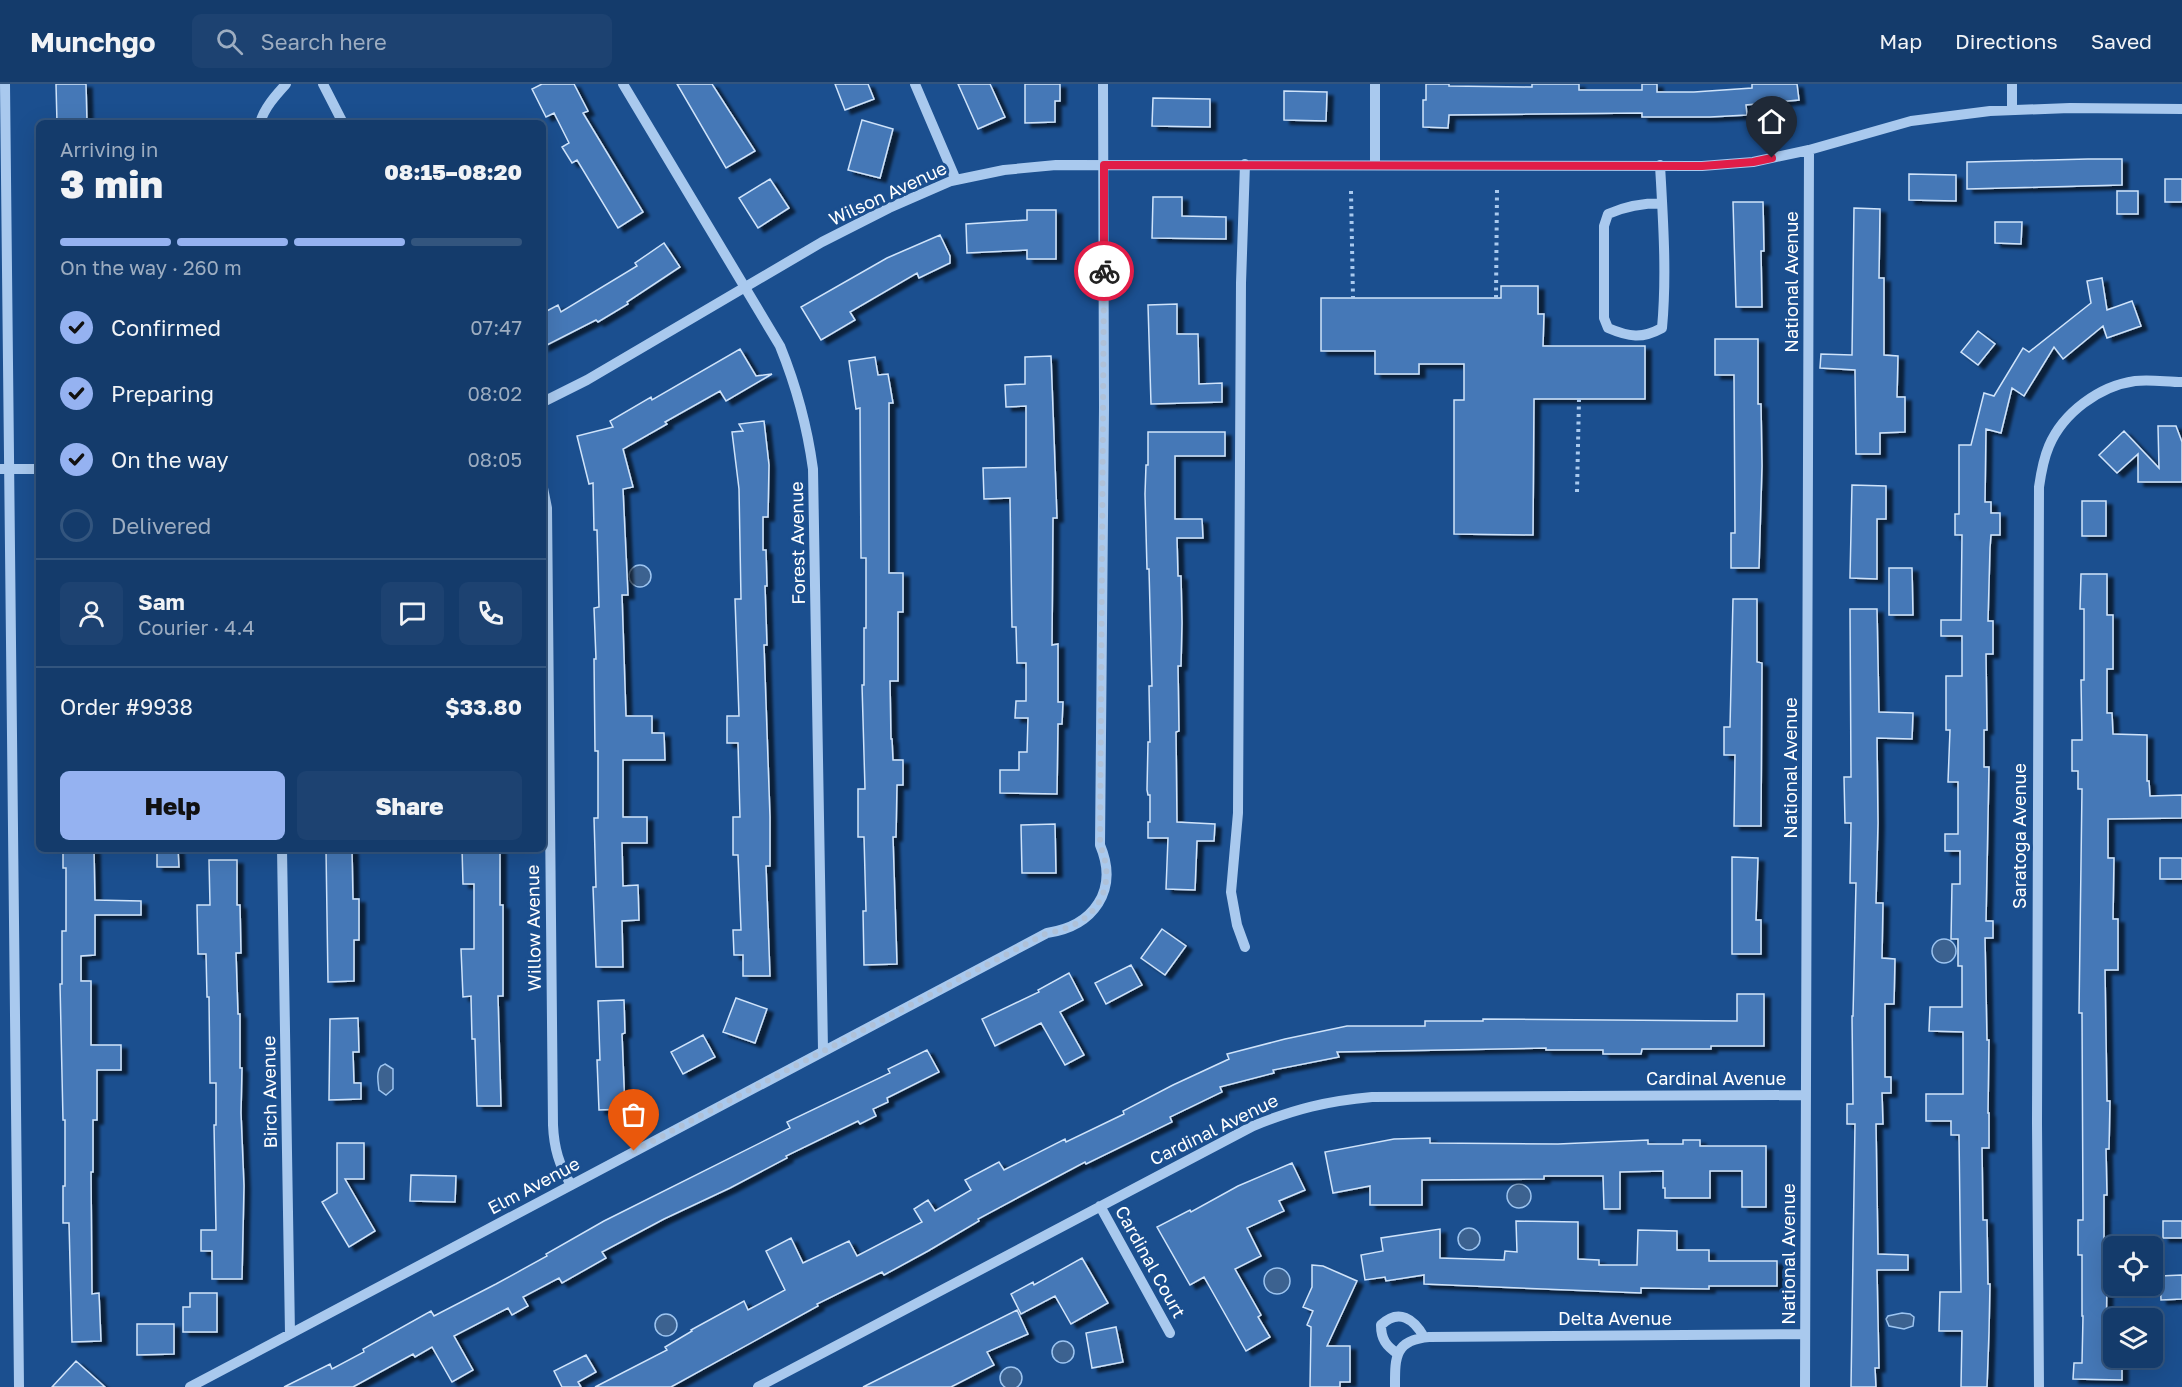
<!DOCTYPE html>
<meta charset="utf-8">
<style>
body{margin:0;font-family:"Golos Text",sans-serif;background:#1d4271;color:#f1f3f6;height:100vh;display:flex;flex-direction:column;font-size:22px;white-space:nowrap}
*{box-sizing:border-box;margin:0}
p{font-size:20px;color:#9dadc1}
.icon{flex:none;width:33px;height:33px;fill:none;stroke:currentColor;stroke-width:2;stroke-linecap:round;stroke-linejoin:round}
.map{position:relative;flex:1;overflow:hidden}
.side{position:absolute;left:36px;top:36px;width:510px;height:732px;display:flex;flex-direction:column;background:#143b6b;border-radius:9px;box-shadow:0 6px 24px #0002,0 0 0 2px #33557e}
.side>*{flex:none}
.tools{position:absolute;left:2103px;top:1152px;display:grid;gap:12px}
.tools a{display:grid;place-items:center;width:60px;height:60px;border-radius:9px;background:#143b6b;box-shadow:0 6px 24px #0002,0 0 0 2px #33557e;font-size:30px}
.pin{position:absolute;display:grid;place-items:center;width:51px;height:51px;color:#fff;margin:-62px -26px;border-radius:50% 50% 50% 0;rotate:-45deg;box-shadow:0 0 6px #0007}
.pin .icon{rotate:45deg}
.courier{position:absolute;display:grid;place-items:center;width:60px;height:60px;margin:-30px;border:4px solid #e11d48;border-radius:50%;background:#fff;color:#222;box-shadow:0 2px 8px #0007}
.overview em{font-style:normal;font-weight:800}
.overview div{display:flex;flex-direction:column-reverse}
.overview{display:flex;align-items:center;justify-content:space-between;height:102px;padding:0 24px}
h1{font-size:39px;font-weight:800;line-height:45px}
.bar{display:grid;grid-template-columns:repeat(4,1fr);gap:9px 6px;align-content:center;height:72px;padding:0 24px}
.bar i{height:8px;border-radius:4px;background:#33557e}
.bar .selected{background:#95b2f1}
.bar p{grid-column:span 4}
.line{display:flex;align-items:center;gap:15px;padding:0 24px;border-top:2px solid #33557e}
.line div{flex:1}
.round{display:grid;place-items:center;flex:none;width:63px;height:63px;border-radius:9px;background:#1d4271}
ol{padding:0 24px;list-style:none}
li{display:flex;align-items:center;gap:18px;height:66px}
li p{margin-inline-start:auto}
li .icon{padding:6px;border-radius:50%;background:#95b2f1;color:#111;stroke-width:4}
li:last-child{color:#9dadc1}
li i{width:33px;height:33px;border:3px solid #33557e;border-radius:50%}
.action{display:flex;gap:12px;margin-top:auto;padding:12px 24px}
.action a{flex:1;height:69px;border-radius:9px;background:#95b2f1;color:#111;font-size:24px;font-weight:800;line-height:69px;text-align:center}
.action a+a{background:#1d4271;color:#f1f3f6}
header{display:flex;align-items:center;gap:36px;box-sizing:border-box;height:84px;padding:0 30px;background:#143b6b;border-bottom:2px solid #33557e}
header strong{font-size:28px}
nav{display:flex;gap:33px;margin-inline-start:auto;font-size:21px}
.search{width:420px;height:54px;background:#1d4271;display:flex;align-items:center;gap:15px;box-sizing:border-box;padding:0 21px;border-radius:9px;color:#9dadc1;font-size:22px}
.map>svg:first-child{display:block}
.water{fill:#3c6290;stroke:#9cc4f0;stroke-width:1.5}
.building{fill:#4478b7;stroke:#cfe3fa;stroke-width:1.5;filter:url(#shadow)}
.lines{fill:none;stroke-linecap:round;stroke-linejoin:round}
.path{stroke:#a9c9ee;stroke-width:4;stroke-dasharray:3 4.5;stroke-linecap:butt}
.minor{stroke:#a9c9ee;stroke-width:10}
.done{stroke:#afc1d8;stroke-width:6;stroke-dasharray:0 10.8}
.route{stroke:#e11d48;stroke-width:8}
.labels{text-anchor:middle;stroke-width:6;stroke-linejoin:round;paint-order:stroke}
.street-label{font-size:18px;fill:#fff;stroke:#1b4f8f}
</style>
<header>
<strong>Munchgo</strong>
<div class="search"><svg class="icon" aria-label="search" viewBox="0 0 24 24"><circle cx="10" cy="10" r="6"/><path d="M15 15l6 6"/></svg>Search here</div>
<nav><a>Map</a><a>Directions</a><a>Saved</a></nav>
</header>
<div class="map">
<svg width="2182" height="1303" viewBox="0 0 2182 1303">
<defs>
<filter id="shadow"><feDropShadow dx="6" dy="4" stdDeviation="1.5" flood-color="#0009"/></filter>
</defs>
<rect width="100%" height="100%" fill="#1b4f8f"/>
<path class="water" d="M629 492a11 11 0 1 1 22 0a11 11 0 1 1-22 0Z
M1932 867a12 12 0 1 1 24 0a12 12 0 1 1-24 0Z
M385 980 393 985V1005L386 1011 379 1006C378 998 376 988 381 982Z
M1507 1112a12 12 0 1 1 24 0a12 12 0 1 1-24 0Z
M1458 1155a11 11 0 1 1 22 0a11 11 0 1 1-22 0Z
M1264 1197a13 13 0 1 1 26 0a13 13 0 1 1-26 0Z
M1902 1229 1910 1230 1914 1233 1913 1242 1904 1245 1889 1242 1886 1235 1888 1232Z
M655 1241a11 11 0 1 1 22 0a11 11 0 1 1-22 0Z
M1052 1268a11 11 0 1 1 22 0a11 11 0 1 1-22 0Z
M1000 1294a11 11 0 1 1 22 0a11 11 0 1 1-22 0Z"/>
<path class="building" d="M56 0H86L87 39H57Z
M542 0H574L588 27 583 29 643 128 618 144 577 76 572 79 562 63 569 59 554 29 546 33 532 5Z
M677 0H712L755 67 726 84Z
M835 0H868L874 15 845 26Z
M958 0H990L1005 33 978 45Z
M1025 0H1060V17H1055V38L1025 39Z
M1426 0H1449V2L1532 3V0H1579V6H1642V0H1657V8H1694L1752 4V0H1797L1799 16 1746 21 1747 31 1710 33H1642V29L1449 31 1448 44 1423 43V16H1426Z
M1284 7 1327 8 1326 37 1284 36Z
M1153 14 1210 15V43L1152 42Z
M862 36 893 45 880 94 848 86Z
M2088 75H2122V101L1967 105V78Z
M1909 90 1956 91V117L1909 116Z
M770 95 789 124 758 144 739 114Z
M2165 95H2182V118H2165Z
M2117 107H2138V130H2117Z
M1153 113H1182V132L1226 133V155L1152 154Z
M1733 118H1763L1764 167H1761L1762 223H1736Z
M1854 124 1880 125 1879 194H1884V271L1898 272 1897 313H1905V348L1880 349V370H1856L1855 286 1820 284 1821 270 1852 271Z
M1027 126H1056V175H1027V166L967 169 966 140 1027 136Z
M1995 138H2022L2021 160 1995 159Z
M940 151 950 172V179L919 194 917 189 850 228 855 236 821 256 801 223 887 174Z
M664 159 680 183 627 218 628 220 598 238 596 236 543 263V229L558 221 561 228 637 182 635 179Z
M2102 194 2107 226 2132 217 2141 242 2107 254 2103 242 2063 275 2054 263 2024 312 2012 304 2001 349 1986 345 1985 418H1991V429H2000V451H1991L1990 464 1988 537H1993V570H1986L1987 646H1984V683H1989L1986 837H1993V854H1985L1987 956H1989L1988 1029H1989V1064H1982L1983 1136H1987L1988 1200H1990L1989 1248 1987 1303H1961L1962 1247H1939L1940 1208H1961L1959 1051H1951V1037H1926V1010H1963V948L1929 947 1930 923H1962V882H1958V855H1951L1952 800H1960V767H1945V750H1958V698H1948L1950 646H1946V592H1962V552H1941V536H1961L1962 451H1955V430H1959V361H1971L1984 309 1994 312 2023 264 2029 268 2091 219 2087 197Z
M1501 202H1538V230H1544L1543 262H1645V315H1534L1533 451 1454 450V316H1464V280H1419V290H1375V267H1321V214H1501Z
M1177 220V250H1198L1199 300 1222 299V318L1151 320 1148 221Z
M1978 247 1995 260 1978 281 1961 268Z
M1715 255H1758V320H1761L1762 382 1759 484H1731V449H1735L1734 291H1715Z
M740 265 756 292 772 290 726 317 720 307 665 338 667 340 623 365 633 403 623 405 628 511H622L626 632H652V649H664L665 676H623V733H647V759H622L623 802 638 801 639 836 622 837 623 883H596L593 803H596L594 734H598V667H595L594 575H596L594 524 599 523 597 446H594L593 399 589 400 577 352 613 343 610 337 651 313 652 316Z
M1051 272 1057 434H1053L1052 561 1058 560V618H1063L1062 640H1058L1057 710 1000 709V686H1019V668H1027L1028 634H1015L1016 617H1026V579H1017L1016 543H1012L1010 414 984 415 983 384 1026 383V322L1006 323 1005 301 1025 300V273Z
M875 273 878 291 888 290 893 319H889V489H903V528H898V597H890L891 655H892L893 676H903V701H897L896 753H893L897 880 864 881 863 827H866L864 753H858V705H865L862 601H864V544H866V474H861L860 324 856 325 849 277Z
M764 337 769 381 768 433H763V466H766L767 502H765L767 561H764L770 733V782H766L770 892H743V871H734L733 846H741L738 771H733V733H740L738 659H727V632H739L735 515H741L739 405 732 348 743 347 739 340Z
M2158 342H2176L2182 358V398H2138V370L2117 389 2099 371 2124 347 2159 384Z
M1148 348H1225V372H1175V435H1202L1203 454H1177L1178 492H1181L1182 539 1181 582H1178L1179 647 1176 648 1177 738 1215 740 1214 757H1197L1195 806 1166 805 1168 754H1148V738H1150V711H1148L1147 706 1148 658H1150L1149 602H1152L1149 485H1147L1145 410 1146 381H1148Z
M1852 401 1886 402V435H1877V495L1850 494Z
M2082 417H2106V452H2082Z
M1889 484H1912L1913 531H1889Z
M2081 490H2107V531H2113V585H2107V629H2112L2113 650 2147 651V697H2149L2150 712 2182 711V734L2108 735V774H2114L2113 835H2118V886H2105L2107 1017H2110L2109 1065H2106L2107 1111H2104V1197H2107L2106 1261H2114V1274H2122V1296L2073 1295 2074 1279H2082L2083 1232H2082V1171H2078V1136H2083L2082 929H2079L2082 705H2078V687H2072V656H2082L2081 596H2084V525H2080Z
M1733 515H1757V578L1762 579 1761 742H1734L1735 671H1724V643H1730Z
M1850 525H1877L1879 628 1913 629 1912 655 1877 654 1878 739 1876 819H1883L1882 874 1895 875 1894 920H1885V993H1891V1009H1882L1883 1040H1876L1878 1170 1908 1171V1186H1877L1879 1284H1875L1876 1303H1851L1855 1040H1847V1020H1853L1852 932H1853L1856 799H1850L1851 739H1845L1844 693H1851Z
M1055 740 1056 789H1022L1021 741Z
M63 765H94L95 816 141 817V831H95V871L81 872V897H91V961H121V986H97V1036H93V1088H91L92 1210 99 1209 101 1257 72 1258 69 1139H63V1102H65V1036H63L60 900H62V847H66V784H63Z
M157 765H178L179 783H157Z
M326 765H352L353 815H359V856H354V897L328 898Z
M462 765H500V821H503V912H498L501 1022H477L475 955H472L471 912 463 913 461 865H474V800H463Z
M1732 773 1758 774 1756 836H1761V870H1732Z
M2160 774H2182V795H2160Z
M209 776H237V821H240L241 869H236L238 930H240V984H242L241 1029 244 1102 242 1195H212V1167H201V1146H216L214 1041H216V999H210L209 913H207L206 870H198L197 821H210Z
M1162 845 1186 862 1165 891 1141 874Z
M1131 881 1142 901 1106 920 1095 899Z
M1069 889 1083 916 1060 928 1084 971 1065 981 1041 939 995 962 982 935 1039 908 1038 906Z
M1737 910H1764V962H1711V965H1642L1641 970H1603V966H1546V964L1337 968 1339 973 1273 986 1274 989 1220 1003 1222 1008 1170 1033 1172 1038 1086 1080 1085 1078 1019 1113 978 1135 979 1137 928 1167 884 1191 882 1188 817 1220 818 1222 671 1303H595L667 1266 665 1263 692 1247 691 1246 744 1217 748 1226 785 1206 766 1167 791 1154 803 1179 849 1157 857 1172 922 1138 914 1125 928 1116 935 1127 971 1106 965 1096 999 1078 1004 1086 1065 1055 1066 1058 1124 1030 1123 1027 1173 1001 1229 975 1227 970 1285 955 1347 942H1425V937H1483V935L1737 937Z
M736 914 767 925 755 959 723 948Z
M624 916 625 949 622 950 625 1025 599 1026 597 976H600L598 917Z
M358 934 359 968H353L354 999H361V1015L329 1016 330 935Z
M703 951 715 973 683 990 671 968Z
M927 966 939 988 887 1014 888 1018 873 1025 876 1032 860 1040 858 1037 786 1072 787 1074 730 1104 664 1135 602 1168 606 1174 562 1199 559 1194 523 1213 528 1222 512 1231 508 1224 454 1252 473 1286 452 1298 432 1263 415 1273 413 1270 353 1303H284L330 1280 332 1285 364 1268 363 1265 431 1227 434 1232 496 1200 547 1172 546 1170 604 1137 790 1044 787 1038 890 989 888 985Z
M1430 1054V1059L1558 1060 1648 1056V1060H1683V1056H1700V1062H1766V1123H1742V1087H1710V1114H1665V1104H1663V1087L1620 1088V1125H1604L1603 1092H1544V1095L1422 1096V1121H1370V1102L1333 1109 1325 1068 1394 1055Z
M337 1059H364V1095H345L375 1147 349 1163 322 1118 337 1109Z
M1292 1079 1305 1106 1279 1117 1284 1127 1247 1144 1261 1172 1235 1185 1261 1231 1258 1233 1270 1253 1246 1267 1204 1193 1190 1201 1157 1143 1190 1126 1191 1128 1238 1102Z
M411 1091 456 1092 455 1118 410 1117Z
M1516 1137 1578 1138V1175L1599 1176V1181H1637L1638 1146 1677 1147V1166H1709V1177H1777V1202H1709V1205L1641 1204V1209L1424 1200V1191L1386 1197 1385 1193 1365 1196 1361 1171 1383 1167 1381 1154 1440 1145V1174L1504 1176 1505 1167 1517 1168Z
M2163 1137H2182V1154H2163Z
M1082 1174 1108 1219 1071 1240 1055 1212 1021 1230 1011 1210 1033 1198 1034 1201Z
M1312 1181 1323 1182 1357 1197 1327 1262H1350V1298H1340V1303H1310L1311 1243 1307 1241 1313 1227 1303 1223 1312 1203Z
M2182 1191V1215L2161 1216 2160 1192Z
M190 1209H217V1248H183V1223H190Z
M1017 1226 1028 1250 987 1268 994 1281 951 1303H863Z
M137 1240H174V1270L137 1271Z
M1116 1243 1123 1278 1092 1284 1086 1249Z
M586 1271 596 1288 578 1298 581 1303H562L554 1287Z
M76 1277 105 1303H52Z"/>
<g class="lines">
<path class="path" d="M1351 107 1353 214
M1496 214 1497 106
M1577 408 1579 315"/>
<path class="minor" d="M5 0 19 1303
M323 0 343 39
M623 0 780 262C797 304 807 341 813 385L823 966
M915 0 956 96
M2012 0V26
M260 39C264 24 276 11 286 0
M1245 80 1241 199 1238 729 1231 808 1237 841 1245 863
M1375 80V0
M1660 81C1663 135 1667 190 1662 244 1642 255 1629 253 1608 244L1604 234V142L1608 130C1626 122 1643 119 1662 119
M543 318 587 296 822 158 889 124 951 97 1004 86 1056 81 1702 82 1753 78 1809 66 1911 37 1990 27 2070 24 2182 25
M0 385H39
M543 404 547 424 553 1041C554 1064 559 1081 571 1101
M282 765 290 1250
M1100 1122 1170 1249
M1398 1270C1386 1262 1381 1255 1381 1241 1399 1224 1414 1235 1424 1253
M190 1303 1047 849C1094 842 1119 806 1100 761L1104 323 1103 0
M758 1303 1253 1042C1295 1025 1327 1017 1372 1013L1806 1011
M1395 1303C1395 1274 1394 1256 1429 1253L1805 1250
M1805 1303 1809 66
M2039 1303 2037 1039 2039 403C2041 389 2043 376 2049 362 2063 329 2099 302 2135 297 2150 295 2167 298 2182 298"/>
</g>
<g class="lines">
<path class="done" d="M634 1067 1047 849C1094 842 1119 806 1100 761L1104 187"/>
<path class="route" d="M1104 187V81L1702 82 1753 78 1772 74"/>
</g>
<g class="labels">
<g class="street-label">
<text transform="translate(888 110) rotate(-25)" y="6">Wilson Avenue</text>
<text transform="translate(1792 198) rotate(-90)" y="6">National Avenue</text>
<text transform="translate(798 459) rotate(-91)" y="6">Forest Avenue</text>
<text transform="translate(1791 684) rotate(-90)" y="6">National Avenue</text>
<text transform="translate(2020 752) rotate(-90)" y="6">Saratoga Avenue</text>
<text transform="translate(534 844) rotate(-91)" y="6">Willow Avenue</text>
<text x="1716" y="1001">Cardinal Avenue</text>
<text transform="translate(270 1008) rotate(-91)" y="6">Birch Avenue</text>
<text transform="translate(1214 1046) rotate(-26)" y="6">Cardinal Avenue</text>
<text transform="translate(534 1102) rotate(-28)" y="6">Elm Avenue</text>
<text transform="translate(1789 1170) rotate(-90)" y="6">National Avenue</text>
<text transform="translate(1150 1178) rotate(61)" y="6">Cardinal Court</text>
<text x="1615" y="1241">Delta Avenue</text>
</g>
</g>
</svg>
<div class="tools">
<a><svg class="icon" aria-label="locate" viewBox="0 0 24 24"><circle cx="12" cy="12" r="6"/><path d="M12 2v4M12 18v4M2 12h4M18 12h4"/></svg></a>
<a><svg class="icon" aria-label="layers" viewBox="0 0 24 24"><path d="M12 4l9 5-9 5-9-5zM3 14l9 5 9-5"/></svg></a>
</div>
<div class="pin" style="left:634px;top:1067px;background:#ea580c"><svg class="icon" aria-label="bag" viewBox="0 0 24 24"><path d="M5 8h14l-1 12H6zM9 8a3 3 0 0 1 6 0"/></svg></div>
<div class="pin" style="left:1772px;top:74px;background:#1f2937"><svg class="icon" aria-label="home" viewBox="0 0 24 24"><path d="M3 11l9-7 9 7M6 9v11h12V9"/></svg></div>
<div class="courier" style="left:1104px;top:187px"><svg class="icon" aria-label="bike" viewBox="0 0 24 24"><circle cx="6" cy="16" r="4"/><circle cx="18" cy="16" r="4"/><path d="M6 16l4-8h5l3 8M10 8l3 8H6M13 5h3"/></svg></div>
<section class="side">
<div class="overview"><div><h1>3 min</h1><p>Arriving in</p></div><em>08:15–08:20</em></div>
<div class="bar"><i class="selected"></i><i class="selected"></i><i class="selected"></i><i></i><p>On the way · 260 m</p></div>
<ol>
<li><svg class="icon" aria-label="check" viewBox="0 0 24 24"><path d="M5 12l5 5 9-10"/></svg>Confirmed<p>07:47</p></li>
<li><svg class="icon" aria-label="check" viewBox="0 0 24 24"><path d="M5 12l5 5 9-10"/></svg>Preparing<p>08:02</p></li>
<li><svg class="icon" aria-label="check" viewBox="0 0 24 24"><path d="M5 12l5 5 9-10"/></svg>On the way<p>08:05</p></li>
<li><i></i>Delivered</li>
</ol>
<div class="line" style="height:108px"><a class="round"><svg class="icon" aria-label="person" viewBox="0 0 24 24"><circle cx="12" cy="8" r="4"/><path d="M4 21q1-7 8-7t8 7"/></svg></a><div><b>Sam</b><p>Courier · 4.4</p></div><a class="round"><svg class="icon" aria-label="chat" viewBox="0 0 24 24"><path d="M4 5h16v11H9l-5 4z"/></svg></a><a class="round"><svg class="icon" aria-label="phone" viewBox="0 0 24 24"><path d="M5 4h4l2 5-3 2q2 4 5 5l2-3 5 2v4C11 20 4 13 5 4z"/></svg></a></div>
<div class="line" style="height:78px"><div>Order #9938</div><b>$33.80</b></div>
<div class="action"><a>Help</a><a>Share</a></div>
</section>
</div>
